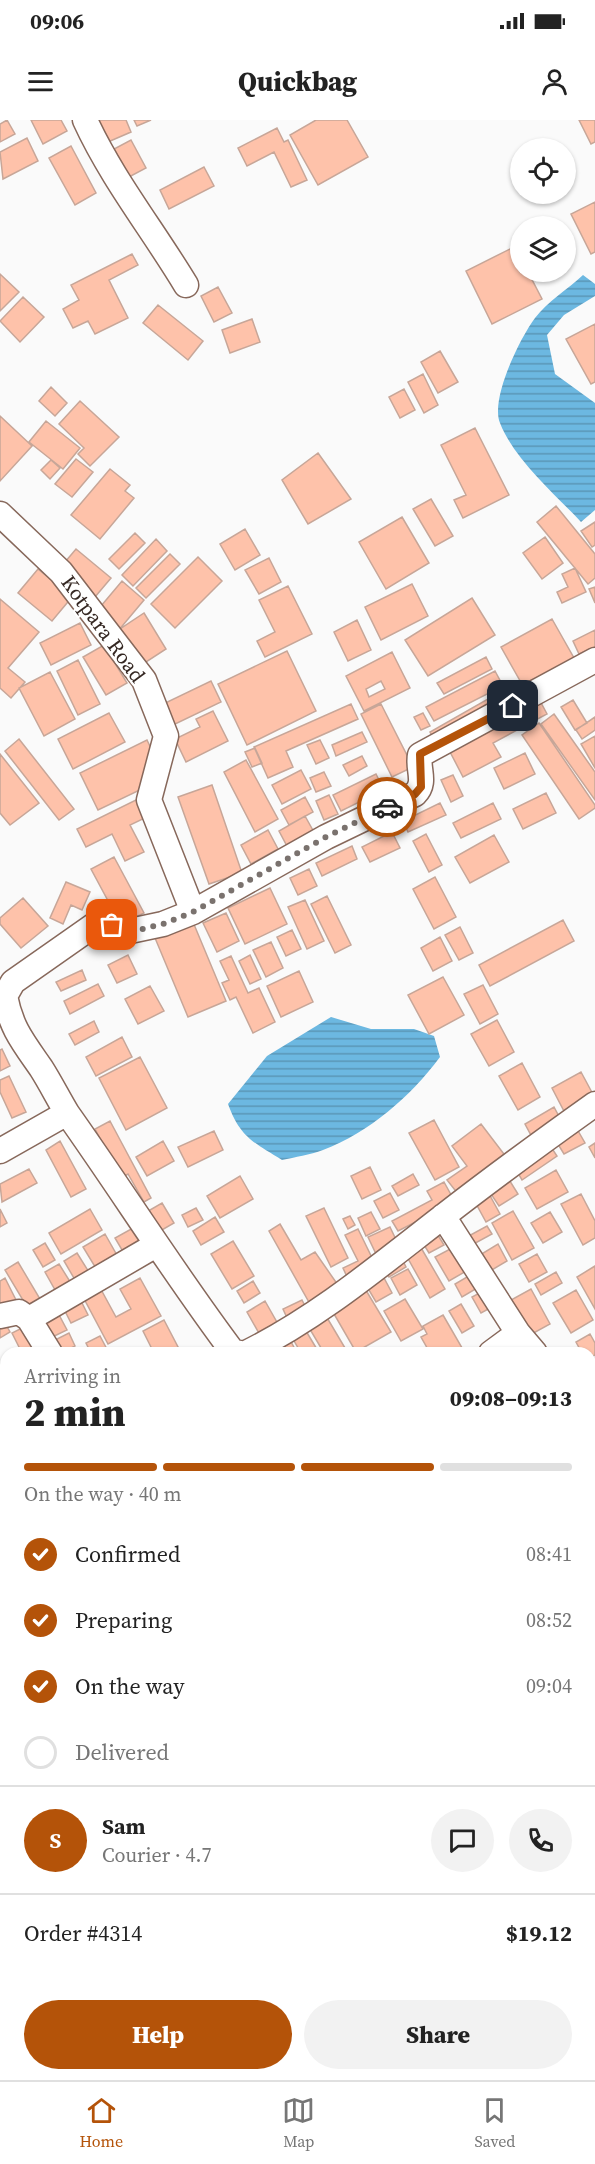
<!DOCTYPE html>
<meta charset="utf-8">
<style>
body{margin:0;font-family:"Source Serif 4",serif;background:#f2f2f2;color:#222;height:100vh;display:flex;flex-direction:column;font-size:22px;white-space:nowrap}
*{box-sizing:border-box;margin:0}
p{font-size:20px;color:#767676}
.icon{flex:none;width:33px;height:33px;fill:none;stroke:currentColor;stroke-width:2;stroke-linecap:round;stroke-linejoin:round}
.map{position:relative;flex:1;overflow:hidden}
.sheet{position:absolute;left:0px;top:1227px;width:596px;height:734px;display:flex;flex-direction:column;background:#fff;border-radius:18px 18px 0 0;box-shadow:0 2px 4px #0004}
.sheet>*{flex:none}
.tools{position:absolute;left:510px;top:18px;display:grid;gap:12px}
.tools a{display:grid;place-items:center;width:66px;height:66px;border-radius:50%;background:#fff;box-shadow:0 2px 4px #0004;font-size:30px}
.pin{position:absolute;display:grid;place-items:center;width:51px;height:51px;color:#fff;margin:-26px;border-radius:12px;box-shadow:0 3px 9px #0006}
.courier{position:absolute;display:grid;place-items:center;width:60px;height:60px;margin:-30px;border:4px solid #b45309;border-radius:50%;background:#fff;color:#222;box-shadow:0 2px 8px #0007}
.overview em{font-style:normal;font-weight:800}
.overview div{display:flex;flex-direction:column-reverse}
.overview{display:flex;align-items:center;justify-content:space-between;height:102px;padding:0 24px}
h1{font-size:39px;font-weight:800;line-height:45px}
.bar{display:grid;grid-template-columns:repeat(4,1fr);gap:9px 6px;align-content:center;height:72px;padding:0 24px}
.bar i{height:8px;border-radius:4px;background:#e0e0e0}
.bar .on{background:#b45309}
.bar p{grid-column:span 4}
.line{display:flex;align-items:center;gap:15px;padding:0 24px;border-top:2px solid #e0e0e0}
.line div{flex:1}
.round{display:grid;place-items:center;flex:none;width:63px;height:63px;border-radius:32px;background:#f2f2f2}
ol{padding:0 24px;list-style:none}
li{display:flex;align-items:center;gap:18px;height:66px}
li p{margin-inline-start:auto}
li .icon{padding:6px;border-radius:50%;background:#b45309;color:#fff;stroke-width:4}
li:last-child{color:#767676}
li i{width:33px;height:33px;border:3px solid #e0e0e0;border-radius:50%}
.cta{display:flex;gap:12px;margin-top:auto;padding:12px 24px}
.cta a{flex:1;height:69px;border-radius:36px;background:#b45309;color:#fff;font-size:24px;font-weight:800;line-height:69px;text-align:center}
.cta a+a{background:#f2f2f2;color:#222}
.status{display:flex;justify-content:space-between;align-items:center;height:42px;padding:0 30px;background:#fff;direction:ltr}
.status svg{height:16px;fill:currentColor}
header{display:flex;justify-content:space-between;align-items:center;height:78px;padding:0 24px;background:#fff;font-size:27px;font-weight:800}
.tabs{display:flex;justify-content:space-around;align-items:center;height:84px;border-top:2px solid #e0e0e0;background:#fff;font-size:16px;color:#767676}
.tabs a{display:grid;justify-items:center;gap:3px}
.tabs .on{color:#b45309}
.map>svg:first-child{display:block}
.park{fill:url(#park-tufts)}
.water{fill:url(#water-rules)}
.building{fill:#fec2aa;stroke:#c7a698;stroke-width:1.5;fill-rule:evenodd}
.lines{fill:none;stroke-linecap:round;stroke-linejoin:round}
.minor-casing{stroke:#87685b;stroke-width:27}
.tertiary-casing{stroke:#87685b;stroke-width:32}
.minor{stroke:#fff;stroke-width:24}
.tertiary{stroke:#fff;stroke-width:28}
.done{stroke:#7a726e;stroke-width:6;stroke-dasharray:0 10.8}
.route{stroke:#b45309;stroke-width:8}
.labels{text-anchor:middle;stroke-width:4.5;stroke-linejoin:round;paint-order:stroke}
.street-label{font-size:21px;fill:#352823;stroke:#fff}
</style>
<div class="status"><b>09:06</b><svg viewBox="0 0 49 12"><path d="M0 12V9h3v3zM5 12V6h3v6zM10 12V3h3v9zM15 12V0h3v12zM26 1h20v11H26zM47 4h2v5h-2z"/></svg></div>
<header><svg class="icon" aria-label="menu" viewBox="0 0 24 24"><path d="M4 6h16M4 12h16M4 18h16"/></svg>Quickbag<svg class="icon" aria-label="person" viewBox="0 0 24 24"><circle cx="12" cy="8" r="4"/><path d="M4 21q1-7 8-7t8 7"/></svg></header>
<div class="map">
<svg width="595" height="1960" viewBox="0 0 595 1960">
<defs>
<pattern id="park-tufts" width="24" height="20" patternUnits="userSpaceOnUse" patternTransform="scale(1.5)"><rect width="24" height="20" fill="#b2fdd6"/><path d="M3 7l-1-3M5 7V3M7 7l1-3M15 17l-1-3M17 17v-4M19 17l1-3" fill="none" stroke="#9ad9b7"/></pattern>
<pattern id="water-rules" width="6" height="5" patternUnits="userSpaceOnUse" patternTransform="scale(1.5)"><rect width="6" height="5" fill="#6cb8e1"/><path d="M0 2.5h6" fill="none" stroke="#5a96b6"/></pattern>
</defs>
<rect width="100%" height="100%" fill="#fafafa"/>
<path class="park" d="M105 1955H190L183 1960H109Z"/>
<path class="water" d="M583 155 595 164V176L564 195 547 215 555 254 595 283V390L581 402C555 374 514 339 500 303 490 279 520 218 535 198 547 182 568 169 583 155Z
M331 897 371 909H414L434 916 440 937C410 977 370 1012 323 1030 310 1035 295 1037 282 1040 253 1022 240 1017 228 984L267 936Z"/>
<path class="building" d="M7 0 15 14 0 22V4Z
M31 0H61L67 11 43 24Z
M90 0H126L131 12 101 25Z
M134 0H151L137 6Z
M316 0H347L368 37 318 65 290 15Z
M579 0H595V22L591 24Z
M277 8 284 22 288 20 307 60 291 67 274 32 247 46 238 28Z
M27 18 38 41 3 59 0 32Z
M131 20 146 48 129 57 114 29Z
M71 26 96 73 75 85 49 38Z
M204 47 214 66 169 89 160 70Z
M595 82V132L591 134 571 94Z
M516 126 520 136V152H528L542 179 492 204 466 151Z
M132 134 138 145 109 160 128 198 95 214 88 201 73 208 63 189 79 180 71 165Z
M0 154 19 172 0 191Z
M218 167 232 193 214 202 201 176Z
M23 177 44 197 20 222 0 201Z
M158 185 203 221 188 240 143 203Z
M252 199 260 222 230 233 222 210Z
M595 204V262L591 264 566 219Z
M440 231 458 262 438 273 421 242Z
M423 254 438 285 424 293 408 262Z
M51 267 67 283 55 296 39 281Z
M404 269 415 290 400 298 389 277Z
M80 281 119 317 90 346 78 334 84 328 59 304Z
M0 296 32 326 0 361Z
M46 301 80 328 63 349 29 322Z
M475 308 509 375 463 398 454 380 466 375 441 325Z
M318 333 351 379 308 404 282 360Z
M76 339 93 352 72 377 55 364Z
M51 340 60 348 50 359 41 350Z
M110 349 130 365 125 371 134 378 100 419 71 395Z
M431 379 453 416 435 426 413 389Z
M556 386 595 434V458L588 464 537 402Z
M402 397 429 443 386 469 359 422Z
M595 402V425L592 427 581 411Z
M245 409 260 435 235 450 220 424Z
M135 413 145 423 119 449 109 439Z
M545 417 563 443 542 459 523 433Z
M156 419 167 431 133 466 122 455Z
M76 429 111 458 95 477 60 448Z
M170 434 180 444 146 478 136 468Z
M198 437 222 461 175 508 151 484Z
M269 438 281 462 259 474 245 450Z
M575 448 586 472 562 483 557 472 568 467 562 454Z
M38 449 72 477 52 501 18 473Z
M122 461 144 480 118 511 96 492Z
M412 464 428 496 381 520 365 487Z
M288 466 312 514 265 537 257 521 275 512 259 480Z
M595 467V483L589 469Z
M472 478 495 515 428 556 405 520Z
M0 479 39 512 8 548 25 562 11 578 0 568Z
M144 493 166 529 143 544 120 509Z
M552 499 574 538 523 566 501 527Z
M357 500 371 530 348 541 334 512Z
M80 503 91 525 51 545 40 523Z
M595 510V527L579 534 573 521Z
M104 525 127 563 106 575 83 537Z
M287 531 316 591 247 625 218 564Z
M392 532 410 568 364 591 346 556ZM381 561 385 569 369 577 366 569Z
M486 537 492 549 444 574 437 563Z
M78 540 100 584 78 595 57 551Z
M495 551 503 566 434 601 426 587Z
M50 552 75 599 44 616 19 568Z
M211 561 221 582 171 606 161 585Z
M509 567 515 578 436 623 430 612Z
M539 579 547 594 493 623 501 637 463 657 448 628Z
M573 580 587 603 575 610 561 587Z
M351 584 358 599 286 631 293 647 268 658 254 627Z
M381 584 413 647 392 657 361 594Z
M213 591 228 621 186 642 175 619 200 607 196 599Z
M109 593 125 622 73 649 58 619Z
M423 593 430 606 421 610 414 597Z
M554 594 595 652V680L541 604Z
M595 597V610L582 619 576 610Z
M539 603 595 685V688L579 699 522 615Z
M362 612 367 622 336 636 332 625Z
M595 616V648L581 624Z
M19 619 74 689 59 700 5 631Z
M147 620 165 658 98 690 80 653Z
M320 620 329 638 316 644 307 625Z
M255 628 262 643 252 647 245 632Z
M525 633 535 654 504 669 494 648Z
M0 634 39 683 10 705 0 693Z
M362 636 367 646 349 656 343 645Z
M246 640 278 699 255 712 224 652Z
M301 650 311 669 282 684 272 665Z
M324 652 331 666 316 672 310 658Z
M376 654 384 670 341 691 333 675Z
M453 655 463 676 451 682 441 660Z
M212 665 242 753 209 764 178 677Z
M546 673 556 693 523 709 513 689Z
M329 675 338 694 324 700 316 681Z
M305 677 313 692 289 705 281 690Z
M140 678 149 696 130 705 144 732 125 741 112 714 86 727 77 709Z
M440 683 446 695 408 712 403 701Z
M493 683 501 699 461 718 453 703Z
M305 696 315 714 288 728 279 711Z
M268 710 278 729 251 744 241 725Z
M392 712 400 728 370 742 362 727Z
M426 714 442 745 429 752 413 721Z
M494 715 509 742 470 763 455 737Z
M352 726 357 739 322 756 316 743Z
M114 737 144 793 121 805 91 749Z
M309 749 317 766 298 775 290 758Z
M435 757 456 797 434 809 413 769Z
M66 762 90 772 82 790 71 785 63 804 50 798Z
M270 768 287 804 245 824 228 788Z
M327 776 351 825 335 833 311 784Z
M23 778 48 806 21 828 0 804V798Z
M305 780 324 821 307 829 288 787Z
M226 793 239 821 217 832 203 803Z
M563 800 574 821 490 866 479 845Z
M193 802 226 881 188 897 155 818Z
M460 807 473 833 459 840 445 815Z
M292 810 301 829 286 836 277 817Z
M440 817 452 841 433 851 421 828Z
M271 822 283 848 266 857 253 830Z
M128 835 137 854 117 863 108 845Z
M250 835 261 859 250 864 239 841Z
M231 836 248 873 259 868 275 902 253 913 236 877 230 880 222 863 229 860 220 841Z
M82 850 86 860 61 871 56 862Z
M299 851 313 882 281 897 267 866Z
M443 857 464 895 429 914 408 875Z
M98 864 104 876 70 894 64 881Z
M483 865 498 894 480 904 464 874Z
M150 866 164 891 138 904 125 879Z
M497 900 514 932 489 946 471 914Z
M94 901 99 912 75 925 69 914Z
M122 917 132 937 96 956 86 937Z
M2 929 10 946 0 951V930Z
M140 937 167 988 126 1010 99 958Z
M522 943 540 977 518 990 499 956Z
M581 952 595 978 566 995 552 968Z
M9 956 26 992 12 998 0 972V960Z
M554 987 562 1002 533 1019 525 1004Z
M434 1000 459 1047 435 1060 409 1013Z
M110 1001 151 1078 144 1082 128 1054 121 1058 95 1009Z
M481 1004 510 1042 462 1079 447 1060 467 1046 452 1026Z
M577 1009 585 1023 564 1034 556 1021Z
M214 1011 223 1030 188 1047 178 1027Z
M60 1021 86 1069 71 1077 46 1030Z
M163 1021 174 1041 147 1056 136 1037Z
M595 1023V1038L589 1027Z
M549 1024 557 1036 522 1060 515 1048Z
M370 1047 381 1070 362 1079 351 1056Z
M29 1049 37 1063 2 1082 0 1064Z
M556 1050 568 1072 537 1089 525 1068Z
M413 1054 419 1065 398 1076 392 1066Z
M240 1056 253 1079 220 1098 207 1076Z
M508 1058 518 1074 499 1086 489 1071Z
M444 1062 455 1082 398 1111 392 1101 432 1080 427 1071Z
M488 1072 500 1094 486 1102 474 1080Z
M390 1073 399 1090 383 1098 374 1081Z
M581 1074 595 1101V1118L583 1125 561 1084Z
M162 1083 174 1103 155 1114 143 1094Z
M196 1088 203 1100 188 1107 182 1095Z
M324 1088 348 1138 331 1147 306 1096Z
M0 1089 7 1103 0 1107Z
M90 1089 102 1110 61 1134 49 1113Z
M513 1091 534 1128 512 1140 492 1103Z
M371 1092 380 1109 366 1116 358 1098Z
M550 1092 562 1112 543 1123 531 1103Z
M350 1096 355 1105 348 1109 343 1099Z
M215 1097 224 1112 201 1125 193 1111Z
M280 1104 301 1140 315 1132 340 1168 310 1184 269 1111Z
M487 1106 492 1114 470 1126 465 1118Z
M390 1107 399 1126 377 1136 368 1117Z
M133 1108 143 1124 125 1135 115 1118Z
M358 1109 376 1146 348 1159 343 1148 358 1141 345 1115Z
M436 1112 444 1125 429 1133 421 1120Z
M105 1114 118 1137 97 1150 83 1127Z
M233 1121 254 1156 232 1169 211 1134Z
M45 1123 55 1140 43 1147 33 1130Z
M498 1124 507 1141 485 1154 475 1138Z
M420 1126 445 1169 430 1178 406 1135Z
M454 1127 468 1150 449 1161 435 1137Z
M77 1133 92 1157 78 1165 64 1141Z
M537 1134 547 1152 529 1162 519 1144Z
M401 1137 406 1147 389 1157 383 1148Z
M18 1142 43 1184 30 1192 5 1150Z
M59 1144 74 1168 59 1177 45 1152Z
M595 1146V1189L577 1157Z
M408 1149 417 1165 400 1175 391 1158Z
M556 1152 562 1163 541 1175 535 1164Z
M472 1154 479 1167 462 1177 455 1164Z
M383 1156 392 1173 376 1182 366 1165Z
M5 1158 18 1184 0 1192V1161Z
M140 1158 161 1196 108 1224 81 1173 98 1164 116 1197 131 1189 120 1169Z
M253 1161 260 1173 244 1183 237 1171Z
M364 1167 391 1212 356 1232 330 1187Z
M531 1169 550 1204 530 1215 511 1180Z
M485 1170 494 1186 481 1193 472 1177Z
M576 1170 593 1200 571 1213 553 1183Z
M78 1175 88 1195 71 1203 61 1183Z
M405 1179 423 1209 401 1221 384 1191Z
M302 1180 307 1190 288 1200 283 1189Z
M265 1181 278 1204 260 1215 247 1192Z
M461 1184 474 1206 462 1213 449 1191Z
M57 1191 67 1210 44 1221 34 1202Z
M443 1195 465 1233H430L421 1217 427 1214 423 1206Z
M326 1196 348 1233H324L308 1206Z
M164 1200 178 1227 165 1233H154L143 1211Z
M4 1201 10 1212 0 1218V1203Z
M26 1206 36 1225 22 1233 12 1213Z
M306 1211 318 1231 316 1233H301L293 1219Z
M69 1213 75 1226 62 1233 47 1224Z
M590 1214 595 1223V1235L590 1238V1233H582L576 1222Z
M100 1216 109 1233H91L86 1223Z
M288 1216 297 1233H262Z
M84 1228 87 1233H73Z
M6 1323V1352L0 1340V1326Z
M590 1344 595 1356V1368L590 1370Z
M0 1356 6 1366V1403L0 1393Z
M6 1504V1578L0 1581V1507Z
M4 1620 6 1645 0 1648V1622Z
M590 1630 595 1642V1645L590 1648Z
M595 1652V1677L590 1666V1655Z
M595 1690V1722L590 1715V1695Z
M0 1701 6 1713V1724L0 1727Z
M595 1738V1772L590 1776V1743Z
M6 1804V1850L0 1852V1807Z
M595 1911V1948L592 1951 590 1916Z
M6 1926V1954H31L22 1960H7L0 1949V1930Z
M39 1954H61L65 1960H30Z
M308 1954H327L332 1960H302Z
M386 1954H404L406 1960H388Z
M406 1954H439L441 1960H409Z
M497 1954H515L507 1960H501Z
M549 1954H572L577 1960H543Z"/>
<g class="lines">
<g class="minor-casing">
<path id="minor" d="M85 0C112 59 153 110 186 165
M0 394 61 452 144 560 166 616 149 680 193 792 326 717 415 674C427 662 417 649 420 635L595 540
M67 993C58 978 50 962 41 948 23 922 11 908 5 876L13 862 100 801 130 811 163 804 193 792
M0 1031 67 993C123 1072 175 1155 233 1232L240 1233
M443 1096 518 1213 535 1233
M0 1196 19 1192 29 1199 50 1233
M29 1199 156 1125
M246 1233C317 1198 379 1146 441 1098 491 1059 543 1021 595 984
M491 1233 518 1213
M590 1301 595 1308
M0 1321 6 1317
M0 1418 6 1425
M0 1459 6 1454
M0 1590 6 1587
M590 1598 595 1597
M0 1759 6 1757
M342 1954 345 1960"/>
</g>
<g class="tertiary-casing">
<path id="tertiary" d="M590 1839 595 1834
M460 1960 465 1954"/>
</g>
<use href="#minor" class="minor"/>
<use href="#tertiary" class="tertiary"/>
</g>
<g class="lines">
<path class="done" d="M112 805 130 812 163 804 193 792 326 717 387 687"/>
<path class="route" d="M387 687 415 674 421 667 420 634 513 586"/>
</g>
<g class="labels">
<g class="street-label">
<text transform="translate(103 509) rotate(54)" y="7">Kotpara Road</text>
</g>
</g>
</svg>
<div class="tools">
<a><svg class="icon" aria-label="locate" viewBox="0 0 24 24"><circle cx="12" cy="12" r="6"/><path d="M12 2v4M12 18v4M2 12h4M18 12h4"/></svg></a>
<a><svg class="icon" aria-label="layers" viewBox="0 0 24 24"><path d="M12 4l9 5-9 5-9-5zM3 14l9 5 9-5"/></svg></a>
</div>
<div class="pin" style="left:112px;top:805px;background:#ea580c"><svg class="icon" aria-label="bag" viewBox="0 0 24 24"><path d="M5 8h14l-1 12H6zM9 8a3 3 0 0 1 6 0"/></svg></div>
<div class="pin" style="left:513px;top:586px;background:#1f2937"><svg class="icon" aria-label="home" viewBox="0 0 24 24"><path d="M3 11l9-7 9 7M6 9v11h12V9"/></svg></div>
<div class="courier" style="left:387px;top:687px"><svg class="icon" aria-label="car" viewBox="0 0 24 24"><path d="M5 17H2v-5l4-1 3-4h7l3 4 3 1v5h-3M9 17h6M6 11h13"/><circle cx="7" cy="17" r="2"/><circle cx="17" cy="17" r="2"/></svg></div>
<section class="sheet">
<div class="overview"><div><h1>2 min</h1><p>Arriving in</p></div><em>09:08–09:13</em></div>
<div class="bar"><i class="on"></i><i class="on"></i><i class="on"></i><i></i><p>On the way · 40 m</p></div>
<ol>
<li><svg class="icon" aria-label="check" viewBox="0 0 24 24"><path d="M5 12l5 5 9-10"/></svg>Confirmed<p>08:41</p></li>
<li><svg class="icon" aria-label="check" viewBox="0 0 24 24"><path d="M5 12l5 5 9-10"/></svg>Preparing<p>08:52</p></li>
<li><svg class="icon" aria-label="check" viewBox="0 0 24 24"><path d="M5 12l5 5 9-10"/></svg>On the way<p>09:04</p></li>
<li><i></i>Delivered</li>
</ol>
<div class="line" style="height:108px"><b class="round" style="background:#b45309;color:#fff">S</b><div><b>Sam</b><p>Courier · 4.7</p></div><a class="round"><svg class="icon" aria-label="chat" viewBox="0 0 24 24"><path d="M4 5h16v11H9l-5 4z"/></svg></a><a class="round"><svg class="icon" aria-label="phone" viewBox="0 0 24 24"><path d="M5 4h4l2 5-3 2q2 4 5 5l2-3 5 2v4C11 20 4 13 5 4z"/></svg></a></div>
<div class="line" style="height:78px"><div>Order #4314</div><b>$19.12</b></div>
<div class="cta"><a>Help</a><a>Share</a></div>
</section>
</div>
<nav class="tabs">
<a class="on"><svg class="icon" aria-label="home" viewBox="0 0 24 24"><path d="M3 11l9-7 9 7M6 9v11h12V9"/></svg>Home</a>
<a><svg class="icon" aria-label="map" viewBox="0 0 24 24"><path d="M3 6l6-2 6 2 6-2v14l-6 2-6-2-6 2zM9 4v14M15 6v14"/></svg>Map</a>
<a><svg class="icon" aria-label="saved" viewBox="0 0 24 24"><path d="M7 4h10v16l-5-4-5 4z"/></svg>Saved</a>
</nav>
